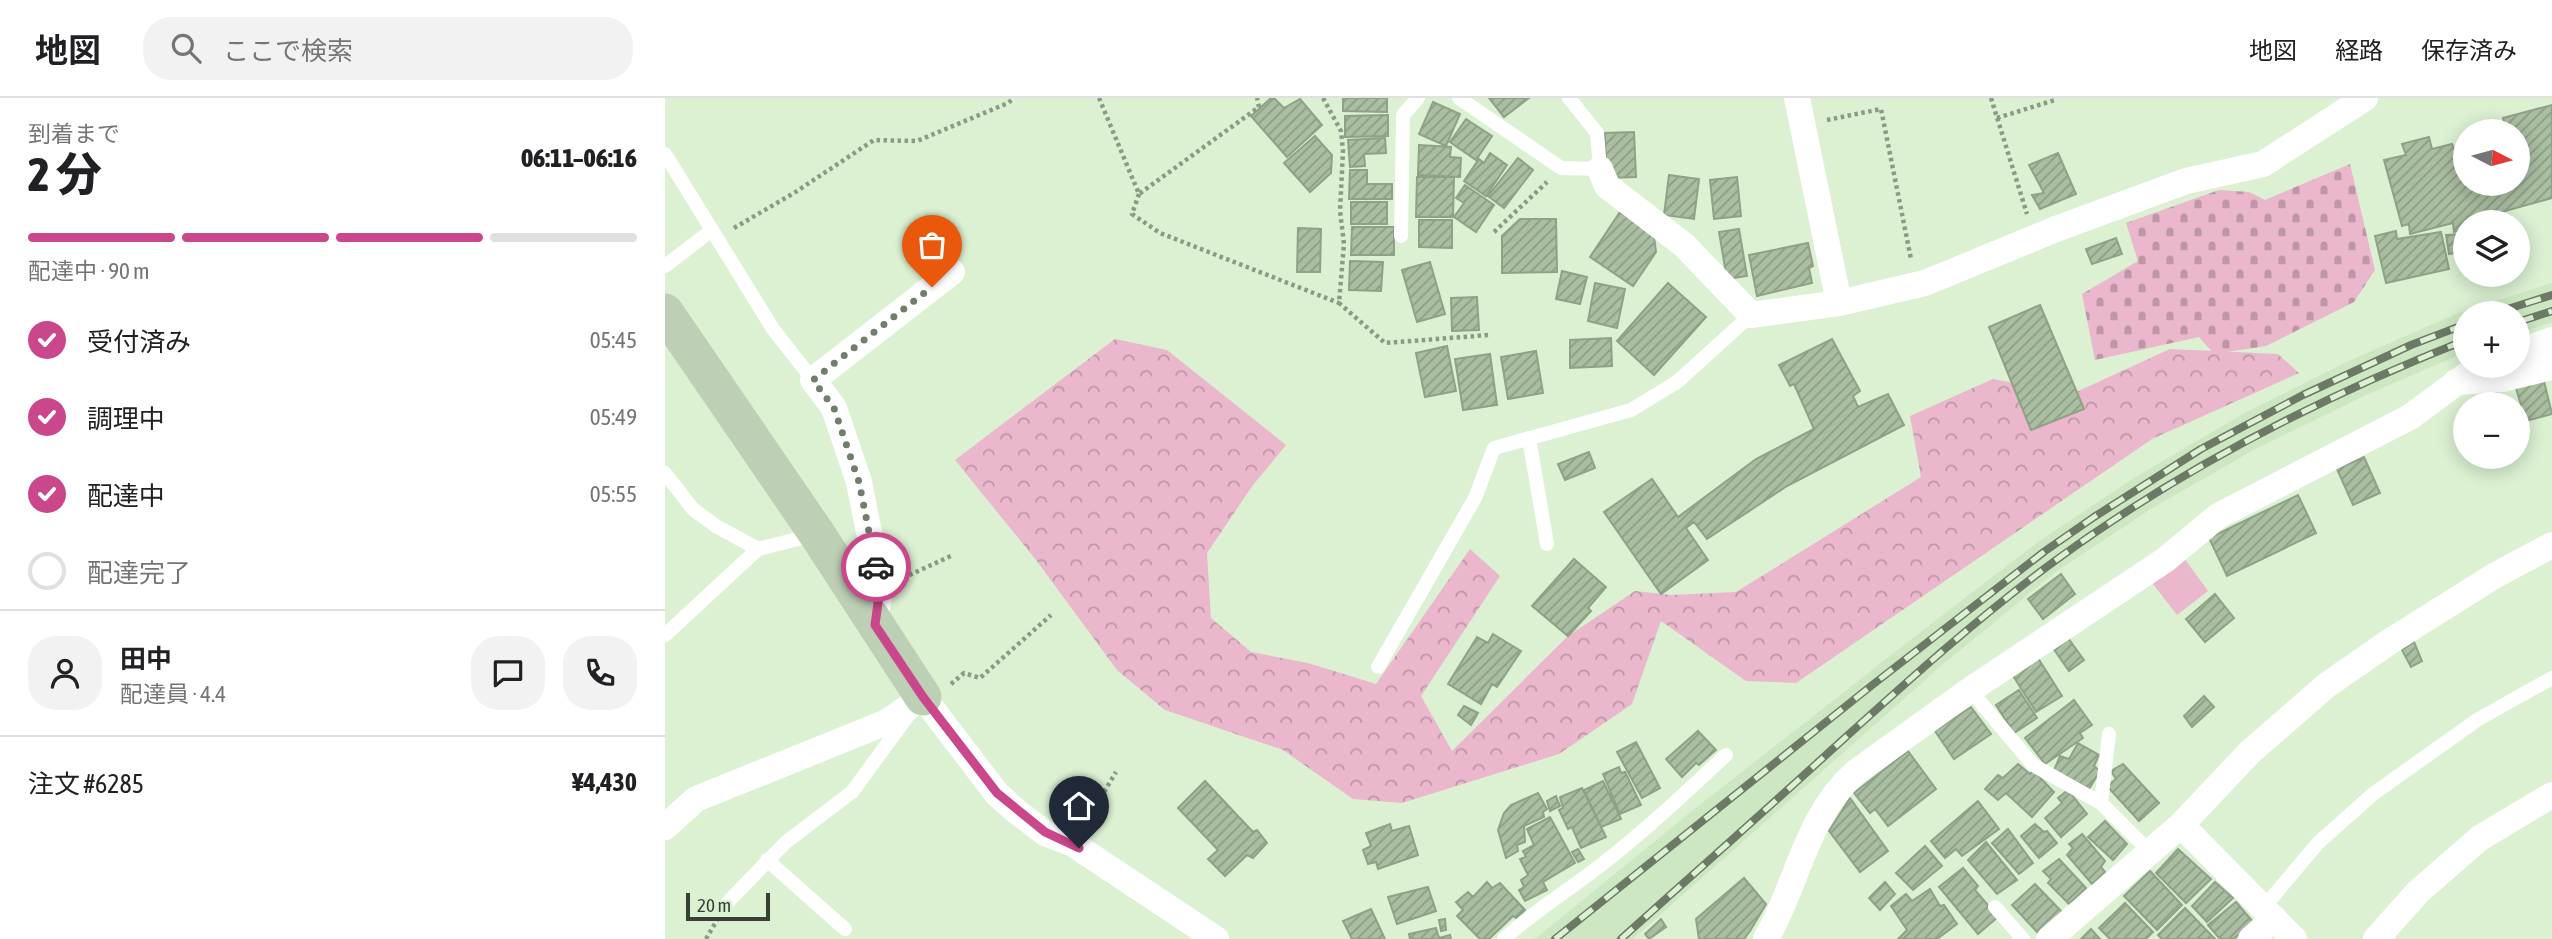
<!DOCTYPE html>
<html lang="ja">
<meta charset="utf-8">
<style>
body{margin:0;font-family:"Asap Condensed","Noto Sans JP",sans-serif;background:#f2f2f2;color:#202124;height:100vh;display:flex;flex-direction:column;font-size:26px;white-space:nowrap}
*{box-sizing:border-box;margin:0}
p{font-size:23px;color:#757577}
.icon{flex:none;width:38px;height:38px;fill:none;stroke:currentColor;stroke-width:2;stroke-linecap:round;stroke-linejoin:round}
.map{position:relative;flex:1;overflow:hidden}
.panel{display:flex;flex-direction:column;background:#fff;width:665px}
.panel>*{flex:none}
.needle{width:46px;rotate:96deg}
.fabs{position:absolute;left:1788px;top:21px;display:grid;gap:14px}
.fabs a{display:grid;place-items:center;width:77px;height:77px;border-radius:50%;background:#fff;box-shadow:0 4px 18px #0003;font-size:35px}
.scale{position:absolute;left:21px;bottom:18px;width:84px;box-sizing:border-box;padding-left:7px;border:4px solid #374034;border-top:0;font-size:19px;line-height:24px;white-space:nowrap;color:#374034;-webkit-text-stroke:5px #dbf1d2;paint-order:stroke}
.pin{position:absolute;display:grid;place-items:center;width:60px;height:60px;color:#fff;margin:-72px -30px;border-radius:50% 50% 50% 0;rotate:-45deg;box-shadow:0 0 7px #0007}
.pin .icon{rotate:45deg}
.courier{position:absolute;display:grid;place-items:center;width:70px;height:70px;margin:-35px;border:5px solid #cb478b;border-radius:50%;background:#fff;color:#222;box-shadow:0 2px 9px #0007}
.summary em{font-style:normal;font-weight:800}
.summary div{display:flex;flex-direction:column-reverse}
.summary{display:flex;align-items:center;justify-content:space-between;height:119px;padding:0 28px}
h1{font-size:46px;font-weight:800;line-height:52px}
.bar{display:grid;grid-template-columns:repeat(4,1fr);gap:10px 7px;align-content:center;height:84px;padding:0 28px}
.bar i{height:9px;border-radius:5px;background:#e0e0e0}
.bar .active{background:#cb478b}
.bar p{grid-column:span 4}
.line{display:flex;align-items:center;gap:18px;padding:0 28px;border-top:2px solid #e0e0e0}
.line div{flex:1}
.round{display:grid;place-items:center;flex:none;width:74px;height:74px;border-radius:28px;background:#f2f2f2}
ol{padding:0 28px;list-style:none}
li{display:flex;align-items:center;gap:21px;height:77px}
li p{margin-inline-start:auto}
li .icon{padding:7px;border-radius:50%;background:#cb478b;color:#fff;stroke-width:4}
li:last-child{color:#757577}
li i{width:38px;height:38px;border:4px solid #e0e0e0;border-radius:50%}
header{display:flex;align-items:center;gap:42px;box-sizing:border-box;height:98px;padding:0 35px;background:#fff;border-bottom:2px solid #e0e0e0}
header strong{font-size:33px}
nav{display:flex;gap:38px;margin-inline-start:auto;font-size:24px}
.search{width:490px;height:63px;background:#f2f2f2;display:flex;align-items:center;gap:18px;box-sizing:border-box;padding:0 24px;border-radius:28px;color:#757577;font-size:26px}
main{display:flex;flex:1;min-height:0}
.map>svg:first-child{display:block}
.built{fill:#cde7c2}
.green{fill:#eab7cc}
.forest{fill:url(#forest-crowns)}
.cemetery{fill:url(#cemetery-stones)}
.building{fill:url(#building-hatch);stroke:#8ea286;stroke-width:2}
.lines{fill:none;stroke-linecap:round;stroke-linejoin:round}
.path{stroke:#8a9a84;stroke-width:4.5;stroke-dasharray:3.5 3.5;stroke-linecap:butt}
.lane{stroke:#fff;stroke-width:14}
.street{stroke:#fff;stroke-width:26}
.secondary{stroke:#bdcfb5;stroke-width:37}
.rail-casing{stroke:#6c7967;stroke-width:8}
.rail{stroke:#dbf1d2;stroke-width:5;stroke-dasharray:16;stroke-linecap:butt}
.done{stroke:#707e6b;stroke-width:7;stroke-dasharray:0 12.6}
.route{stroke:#cb478b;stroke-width:9}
</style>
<header>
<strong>地図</strong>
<div class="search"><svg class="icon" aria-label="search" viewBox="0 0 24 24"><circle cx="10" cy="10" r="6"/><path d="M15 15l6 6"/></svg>ここで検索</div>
<nav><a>地図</a><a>経路</a><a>保存済み</a></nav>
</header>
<main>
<section class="panel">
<div class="summary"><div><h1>2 分</h1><p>到着まで</p></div><em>06:11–06:16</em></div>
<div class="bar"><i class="active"></i><i class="active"></i><i class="active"></i><i></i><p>配達中 · 90 m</p></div>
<ol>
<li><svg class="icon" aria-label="check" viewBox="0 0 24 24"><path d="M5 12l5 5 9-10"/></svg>受付済み<p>05:45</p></li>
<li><svg class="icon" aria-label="check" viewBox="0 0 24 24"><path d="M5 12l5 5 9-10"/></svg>調理中<p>05:49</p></li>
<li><svg class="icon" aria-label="check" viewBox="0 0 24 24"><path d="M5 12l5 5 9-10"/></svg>配達中<p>05:55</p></li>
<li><i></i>配達完了</li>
</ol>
<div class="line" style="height:126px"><a class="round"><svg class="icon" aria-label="person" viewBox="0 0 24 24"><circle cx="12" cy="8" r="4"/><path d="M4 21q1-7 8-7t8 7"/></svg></a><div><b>田中</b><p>配達員 · 4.4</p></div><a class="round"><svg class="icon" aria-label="chat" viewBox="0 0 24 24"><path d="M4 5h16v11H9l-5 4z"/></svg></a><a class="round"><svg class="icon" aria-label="phone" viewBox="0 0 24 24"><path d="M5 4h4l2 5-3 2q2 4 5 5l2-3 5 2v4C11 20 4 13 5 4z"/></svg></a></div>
<div class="line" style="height:91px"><div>注文 #6285</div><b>¥4,430</b></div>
</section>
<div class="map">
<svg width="1887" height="841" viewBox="0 0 1887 841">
<defs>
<pattern id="forest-crowns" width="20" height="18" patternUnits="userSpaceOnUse" patternTransform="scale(1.75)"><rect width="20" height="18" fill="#eab7cc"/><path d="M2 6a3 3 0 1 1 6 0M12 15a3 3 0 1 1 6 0" fill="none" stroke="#be96a6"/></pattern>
<pattern id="cemetery-stones" width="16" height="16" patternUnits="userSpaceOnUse" patternTransform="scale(1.75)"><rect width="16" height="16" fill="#eab7cc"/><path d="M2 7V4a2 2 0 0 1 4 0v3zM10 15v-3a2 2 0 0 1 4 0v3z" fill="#be96a6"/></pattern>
<pattern id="building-hatch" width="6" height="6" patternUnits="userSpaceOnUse" patternTransform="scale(1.75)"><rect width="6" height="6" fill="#aabea1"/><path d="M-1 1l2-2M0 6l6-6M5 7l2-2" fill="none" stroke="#8b9c84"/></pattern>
</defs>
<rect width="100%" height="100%" fill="#dbf1d2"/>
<path class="built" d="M1887 185V224L1853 236V215H1801V254L1701 297 1594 349 1489 409 1392 473 1276 568 968 841H870L1027 713 1253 536 1373 444 1469 380 1576 317 1686 262 1793 215Z"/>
<path class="green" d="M1519 460 1543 493 1512 517 1485 482Z"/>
<path class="forest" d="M450 241 502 252 621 347 588 387 542 455 546 520 586 554 643 565 711 586 805 451 835 478 756 598 787 653 903 538 970 493 1006 497 1071 494 1256 379 1245 318 1328 281 1407 296 1505 251 1613 256 1634 275 1487 341 1131 585 1081 583 996 523 967 606 894 656 737 705 688 701 618 652 500 612 452 572 371 462 290 362Z"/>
<path class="cemetery" d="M1685 66 1710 172 1689 204 1601 248 1549 256 1534 239 1430 262 1417 196 1473 163 1461 125 1554 92 1584 94 1600 102Z"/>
<path class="building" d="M606 0H609L619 10 635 1 657 27 622 59 586 18Z
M678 0H722V14L678 13Z
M824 0H864L839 19Z
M768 4 795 16 781 48 754 36Z
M1887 7V100L1801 124V131L1789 134 1788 125 1745 136 1744 126 1737 128 1719 62 1741 57 1737 46 1764 39 1767 51 1787 46 1794 64 1801 62V86H1853V33H1842L1838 20Z
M723 17V38L680 39V18Z
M801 21 827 38 811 62 785 44Z
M969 34 971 79 941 80 940 35Z
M650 38 667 57 666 75 645 94 619 65Z
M720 40 721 55 699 56 700 68 685 69 683 42Z
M754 47 786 49 785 59 796 60 795 79 753 77Z
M825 55 842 67 821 98 799 83 814 61 819 65Z
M1393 55 1411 96 1375 111 1367 97 1379 95 1364 67Z
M853 60 868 72 839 110 823 98Z
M685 72H702V86H727V101H684Z
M1004 77 1034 81 1029 121 999 117Z
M752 79H789L788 119H751Z
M1072 79 1076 118 1049 121 1045 82Z
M800 87 829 107 811 134 789 119 799 105 791 100Z
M686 104H722V126H686Z
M955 114 989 138 991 154 968 188 925 159Z
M855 121H891L892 174 837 175V138Z
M754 122H787V150L754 149Z
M687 129H729V157H686Z
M633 130 656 131 655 174H632Z
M1074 131 1082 178 1062 181 1054 134Z
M1731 133 1732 141 1776 134 1784 171 1721 185 1710 138Z
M1801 136V153L1784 156 1781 137Z
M1451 140 1457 156 1427 166 1421 151Z
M1143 145 1148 168 1144 170 1147 185 1092 198 1084 157Z
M685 163 718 164 716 193 684 192Z
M765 164 780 216 752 224 737 172Z
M897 173 922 179 915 206 891 201Z
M930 185 960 191 952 230 923 223Z
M1003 185 1041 219 989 277 952 243Z
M812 199 814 232 787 233 786 200Z
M1375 207 1419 311 1366 332 1324 229Z
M946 240 947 268 905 270V242Z
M1167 241 1195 293 1188 298 1193 309 1223 296 1239 327 1122 388 1042 441 1029 424 1021 430 1043 462 996 496 939 414 987 381 1013 419 1091 361 1149 331 1129 286 1125 288 1114 267Z
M782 248 791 293 760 299 751 255Z
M871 253 878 295 843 301 836 259Z
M825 256 832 307 798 312 790 261Z
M1878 279 1887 316 1857 324 1853 310 1856 307 1850 287Z
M1832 292 1836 306H1811L1809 300Z
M924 354 930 370 900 382 893 366Z
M1699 359 1715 395 1688 407 1672 371Z
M1633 397 1651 435 1562 478 1544 440Z
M909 461 941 489 923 510 926 513 903 538 867 508Z
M1396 476 1410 496 1378 521 1363 501Z
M1550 496 1569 520 1540 544 1521 521Z
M828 536 856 553 832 589 827 586 816 606 783 586 812 539 823 545Z
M1403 540 1419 562 1404 573 1388 550Z
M1749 544 1757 563 1746 569 1737 552Z
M1373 560 1397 598 1371 614 1347 576Z
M1354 592 1372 620 1349 635 1331 607Z
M1539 598 1549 609 1527 629 1519 618Z
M1409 602 1427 627 1415 635 1418 640 1380 666 1360 640Z
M799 608 813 615 806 627 793 617Z
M1306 609 1326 636 1289 661 1270 633Z
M1033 633 1051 652 1034 667 1031 665 1017 679 1001 661Z
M971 644 995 690 977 700 952 654Z
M1413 645 1434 657 1429 668 1435 673 1424 691 1389 672 1395 658 1404 661Z
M1243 653 1271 691 1223 728 1210 711 1205 715 1189 695Z
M1353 666 1365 676 1368 672 1389 694 1367 719 1341 695 1333 702 1320 691 1333 677 1338 680Z
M1458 666 1494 705 1474 723 1442 688 1451 681 1446 673Z
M954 669 956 675 960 674 976 707 955 716 938 676Z
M540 683 588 734 592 732 602 745 588 760 582 757 560 778 543 761 553 752 513 710Z
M938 683 956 721 936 729 919 692Z
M917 690 941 739 916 750 907 729 903 731 894 712 898 710 895 699Z
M1403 692 1422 716 1396 739 1380 720 1397 705 1393 700Z
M873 695 882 711 878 714 879 719 859 728 860 744 852 747 853 753 841 760 833 732 839 715 846 707Z
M891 698 895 708 885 713 882 703Z
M1185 700 1223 753 1195 774 1164 733Z
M1313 703 1334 731 1297 758 1291 751 1280 760 1266 743Z
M885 719 910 765 878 784 882 792 860 803 854 792 859 789 856 782 863 777 855 761 861 759 858 753 869 747 862 731Z
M1440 723 1462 746 1448 762 1423 739Z
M725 726 727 733 744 728 753 757 713 771 711 764 703 766 698 752 706 748 701 735Z
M1370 726 1379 734 1382 733 1392 745 1374 760 1356 738Z
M1343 731 1368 765 1354 776 1327 745Z
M1417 736 1440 763 1436 769 1440 774 1427 786 1402 757 1408 750 1404 746Z
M1321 744 1352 782 1332 796 1303 762Z
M1260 748 1277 768 1248 792 1231 775Z
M913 751 919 761 913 764 907 754Z
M1513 751 1546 781 1521 805 1491 775Z
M1394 761 1421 790 1404 806 1383 785 1386 781 1378 773Z
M1298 770 1313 788 1310 792 1333 819 1313 836 1274 789Z
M1485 773 1517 807 1492 832 1459 798Z
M1079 780 1101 806 1085 833 1079 841H1034L1031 821Z
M822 784 827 790 835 785 860 812 851 820 848 818 824 841H815L792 818 798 812 791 804 803 794 808 799Z
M1220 784 1230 796 1215 812 1204 800Z
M1550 784 1568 800 1542 824 1527 808Z
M1370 786 1397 814 1373 835 1347 807Z
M763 789 771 813 732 826 723 799Z
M1265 791 1275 808 1279 807 1292 826 1272 841H1233L1242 832 1226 808 1241 796 1247 803Z
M1571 804 1588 824 1569 841H1555L1543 827Z
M1460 805 1488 834 1481 841H1445L1434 830Z
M1520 810 1550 841H1497L1493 837Z
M706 811 720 841H687L678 823Z
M780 821 781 832 776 833 774 822Z
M996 821 1001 829 984 841 980 836Z
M771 830 774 840 785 837 786 841H745L744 836Z
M1426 831 1435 841H1416Z"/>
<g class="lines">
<path class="path" d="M434 0 474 96 594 9 592 0
M658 0 676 33 678 53 675 113 679 146 674 205 720 245 824 237
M1326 0 1362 116
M1332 20 1390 2
M1162 22 1216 11 1246 161
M474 96 467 116 495 135 674 205
M69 130 129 95 209 42 252 43 343 5 349 0
M829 134 882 84
M238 480 288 457
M286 586 299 575 315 580 386 517
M421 724 451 674
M41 841 52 822"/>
<path class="lane" d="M794 0 896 70 935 71 932 35 904 0
M0 56 108 231 148 282
M736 138 738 17 753 0
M0 168 47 132
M864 340 882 446
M0 375 28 411 51 428 93 451
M0 537 93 451 149 437
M713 569 810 400 829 350 966 312 1012 284 1086 217
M1305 592 1368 667 1436 705 1484 753
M1436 705 1444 636
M102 762 180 831
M61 806 121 744 187 694 242 619
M1330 809 1358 841
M1599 809 1653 745 1708 696 1812 622 1887 580
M839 841C868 814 901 794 932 770 978 735 1019 696 1061 657"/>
<path class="street" d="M1132 0 1174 205
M935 71 942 88 1019 147 1086 217 1174 205 1260 185 1391 131 1521 83 1598 66 1700 0
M1853 254 1887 242
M1791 284 1837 281 1887 269
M210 527 215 490 194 384 169 310 148 282 287 174
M1516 727 1629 841
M0 729 31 701 222 624 258 599 332 696 351 713 380 735 408 746 551 841
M1101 841C1132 787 1142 716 1191 674L1305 592 1500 462 1553 418 1745 319 1814 268
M1384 841 1516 727 1585 654 1662 587 1724 544 1829 478 1887 447
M1586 841 1609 820
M1711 841 1753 794 1815 740 1887 697"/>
<path class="secondary" d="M0 214 152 436 258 599"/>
<g class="rail-casing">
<path id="rail" d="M1830 215 1887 197
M1853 224 1887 213
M890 841 1206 588 1380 453 1429 419 1536 351 1638 297 1746 247 1801 226
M956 841C1024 780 1093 719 1161 657 1234 591 1307 524 1387 465 1512 373 1656 299 1801 242"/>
</g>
<use href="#rail" class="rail"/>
</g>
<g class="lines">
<path class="done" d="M211 469 194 384 169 310 148 282 267 189"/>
<path class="route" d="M211 469 215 490 210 527 258 599 332 695 380 734 414 750"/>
</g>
</svg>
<div class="fabs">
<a><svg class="needle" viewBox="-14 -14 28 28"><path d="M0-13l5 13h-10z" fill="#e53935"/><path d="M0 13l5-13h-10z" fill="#757577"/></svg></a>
<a><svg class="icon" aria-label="layers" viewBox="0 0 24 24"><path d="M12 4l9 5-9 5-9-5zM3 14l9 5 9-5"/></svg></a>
<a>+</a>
<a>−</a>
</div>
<div class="scale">20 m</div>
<div class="pin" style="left:267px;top:189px;background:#ea580c"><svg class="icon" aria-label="bag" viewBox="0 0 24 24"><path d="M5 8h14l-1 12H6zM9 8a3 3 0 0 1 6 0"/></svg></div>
<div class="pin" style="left:414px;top:750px;background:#1f2937"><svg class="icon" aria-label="home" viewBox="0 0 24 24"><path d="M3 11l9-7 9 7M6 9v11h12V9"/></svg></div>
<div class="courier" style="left:211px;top:469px"><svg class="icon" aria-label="car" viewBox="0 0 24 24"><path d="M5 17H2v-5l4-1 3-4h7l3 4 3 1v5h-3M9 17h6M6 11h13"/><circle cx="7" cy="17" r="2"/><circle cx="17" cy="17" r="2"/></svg></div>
</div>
</main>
